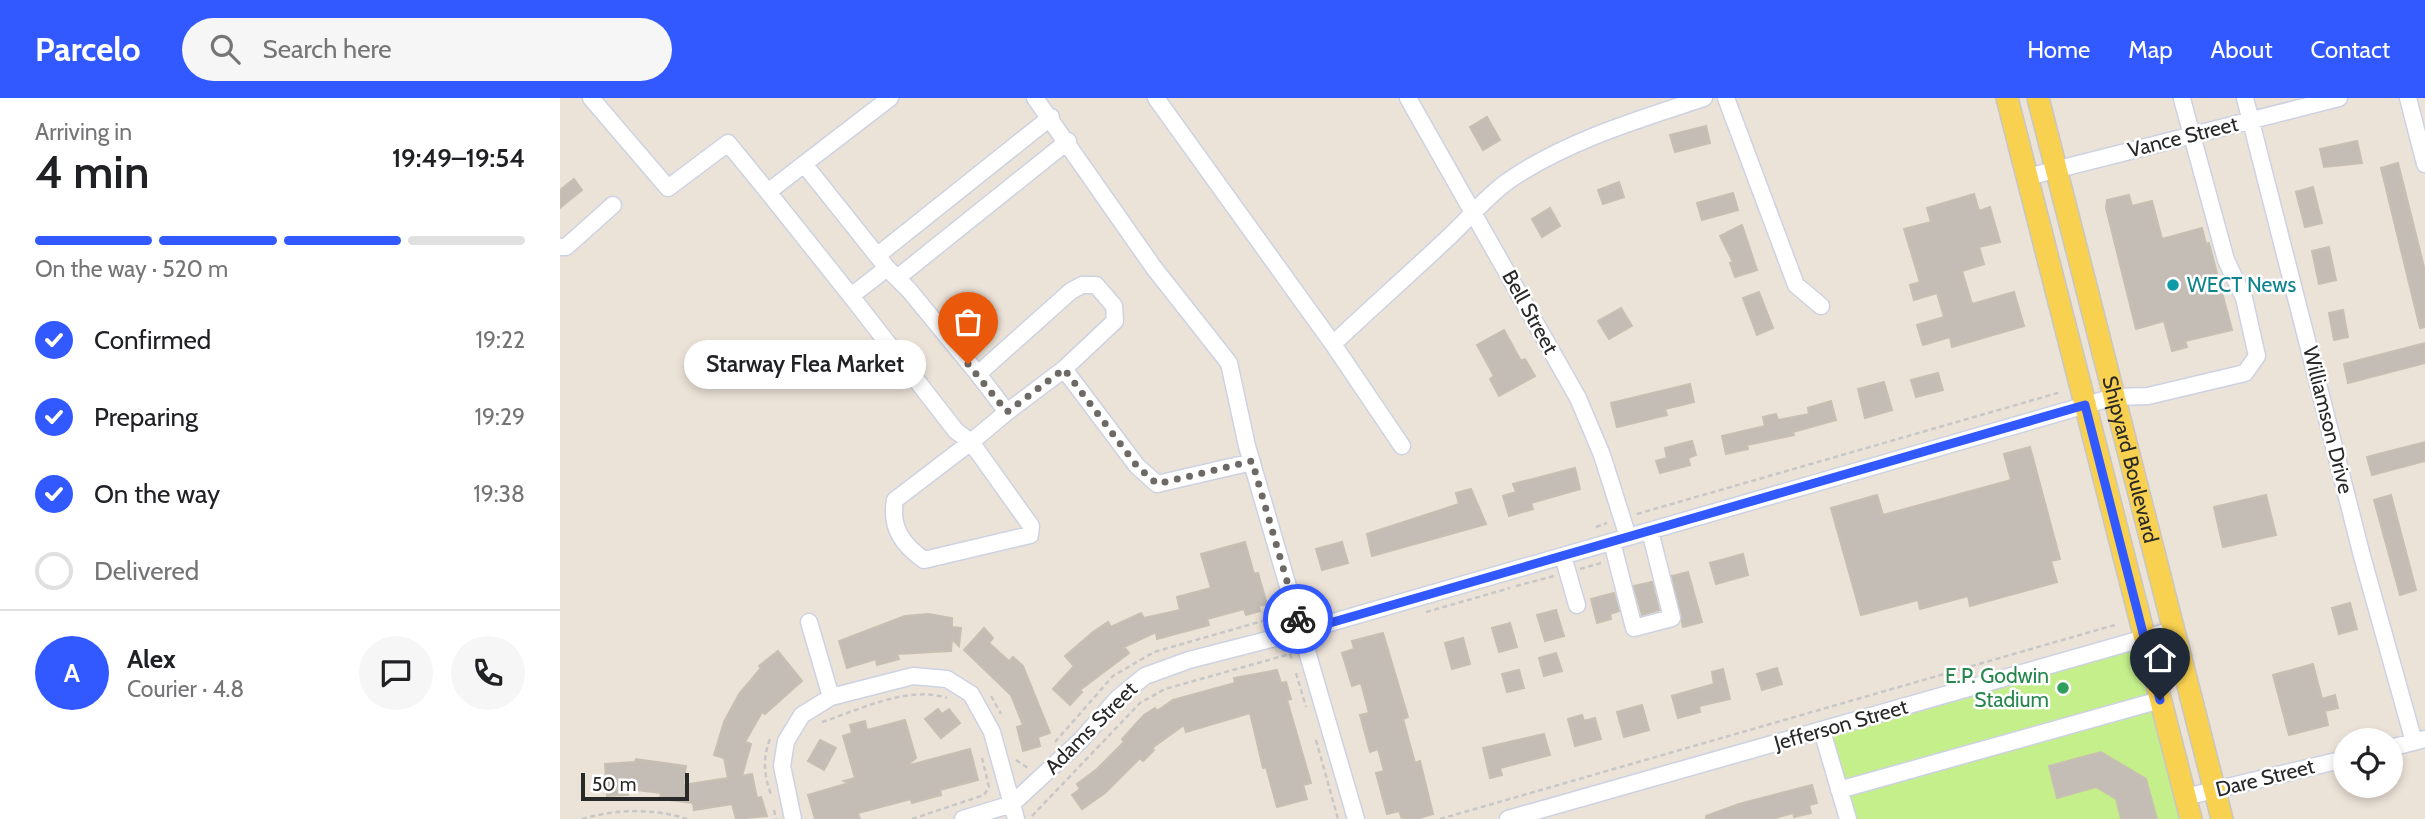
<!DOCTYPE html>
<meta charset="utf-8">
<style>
body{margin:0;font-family:Cabin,sans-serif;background:#f6f6f6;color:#202124;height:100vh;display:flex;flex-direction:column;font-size:26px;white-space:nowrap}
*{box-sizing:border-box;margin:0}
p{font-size:23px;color:#757577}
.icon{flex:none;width:38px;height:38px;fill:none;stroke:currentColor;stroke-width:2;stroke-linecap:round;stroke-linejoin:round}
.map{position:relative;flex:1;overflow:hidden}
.details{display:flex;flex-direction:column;background:#fff;width:560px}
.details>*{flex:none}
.tools{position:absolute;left:1773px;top:630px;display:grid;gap:14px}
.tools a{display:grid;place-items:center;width:70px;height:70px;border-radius:50%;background:#fff;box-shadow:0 4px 10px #0003;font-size:35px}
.scale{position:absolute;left:21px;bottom:18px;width:108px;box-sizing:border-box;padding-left:7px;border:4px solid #282828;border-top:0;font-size:19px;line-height:24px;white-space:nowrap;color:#282828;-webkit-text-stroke:5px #fff;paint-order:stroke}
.pin{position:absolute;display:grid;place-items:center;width:60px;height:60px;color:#fff;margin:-72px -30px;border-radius:50% 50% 50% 0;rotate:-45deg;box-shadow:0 0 7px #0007}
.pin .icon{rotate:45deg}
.courier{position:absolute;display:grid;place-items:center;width:70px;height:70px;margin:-35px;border:5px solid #3259ff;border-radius:50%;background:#fff;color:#222;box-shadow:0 2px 9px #0007}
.bubble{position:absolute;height:49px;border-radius:24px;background:#fff;box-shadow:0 4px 10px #0003;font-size:23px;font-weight:600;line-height:49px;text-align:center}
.summary em{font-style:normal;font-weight:600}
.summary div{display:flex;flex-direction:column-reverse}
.summary{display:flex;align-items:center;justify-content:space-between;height:119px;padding:0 35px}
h1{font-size:46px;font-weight:600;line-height:52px}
.bar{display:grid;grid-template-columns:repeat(4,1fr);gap:10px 7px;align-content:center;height:84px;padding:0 35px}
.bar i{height:9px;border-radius:5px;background:#e0e0e0}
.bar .current{background:#3259ff}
.bar p{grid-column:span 4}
.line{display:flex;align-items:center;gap:18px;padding:0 35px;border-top:2px solid #e0e0e0}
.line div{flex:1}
.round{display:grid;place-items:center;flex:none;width:74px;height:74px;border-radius:37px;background:#f6f6f6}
ol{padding:0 35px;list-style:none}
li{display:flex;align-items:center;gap:21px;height:77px}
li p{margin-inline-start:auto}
li .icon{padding:7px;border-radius:50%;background:#3259ff;color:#fff;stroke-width:4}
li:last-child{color:#757577}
li i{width:38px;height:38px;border:4px solid #e0e0e0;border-radius:50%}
header{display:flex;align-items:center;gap:42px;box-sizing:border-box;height:98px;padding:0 35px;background:#3259ff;color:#fff}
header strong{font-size:33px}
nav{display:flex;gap:38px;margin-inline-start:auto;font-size:24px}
.search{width:490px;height:63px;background:#f6f6f6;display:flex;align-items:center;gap:18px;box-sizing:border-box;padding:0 24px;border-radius:38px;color:#757577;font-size:26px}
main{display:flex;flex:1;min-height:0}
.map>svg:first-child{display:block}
.pitch{fill:#c5ef8b}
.building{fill:#c3bdb5;stroke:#c7bfb2;stroke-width:2}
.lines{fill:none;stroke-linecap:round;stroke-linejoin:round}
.minor-casing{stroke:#cdd2e2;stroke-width:19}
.major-casing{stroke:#c7c7c7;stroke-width:24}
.path{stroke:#c7c7c7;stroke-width:2.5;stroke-dasharray:5 3.5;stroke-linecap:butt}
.minor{stroke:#fff;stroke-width:16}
.major{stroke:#f9d150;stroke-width:21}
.done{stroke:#6d6966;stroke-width:7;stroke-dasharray:0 12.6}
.route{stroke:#3259ff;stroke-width:9}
.culture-dot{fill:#0f9aa8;stroke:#fff;stroke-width:2.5}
.leisure-dot{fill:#2e9e5b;stroke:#fff;stroke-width:2.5}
.labels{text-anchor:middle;stroke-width:5;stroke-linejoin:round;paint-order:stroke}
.street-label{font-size:21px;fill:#282828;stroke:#fff}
.culture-label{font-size:21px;fill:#0d838f;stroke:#fff;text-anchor:start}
.leisure-label{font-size:21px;fill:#27864d;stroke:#fff;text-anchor:end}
</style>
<header>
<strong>Parcelo</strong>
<div class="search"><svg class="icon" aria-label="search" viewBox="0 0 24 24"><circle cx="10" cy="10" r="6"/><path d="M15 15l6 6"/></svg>Search here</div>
<nav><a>Home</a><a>Map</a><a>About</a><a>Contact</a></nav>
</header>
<main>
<section class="details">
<div class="summary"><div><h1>4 min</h1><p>Arriving in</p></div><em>19:49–19:54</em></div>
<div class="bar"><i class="current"></i><i class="current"></i><i class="current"></i><i></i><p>On the way · 520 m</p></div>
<ol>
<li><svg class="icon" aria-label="check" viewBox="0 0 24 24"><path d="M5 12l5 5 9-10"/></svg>Confirmed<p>19:22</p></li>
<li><svg class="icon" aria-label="check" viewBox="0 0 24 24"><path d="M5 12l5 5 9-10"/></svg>Preparing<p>19:29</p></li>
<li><svg class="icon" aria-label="check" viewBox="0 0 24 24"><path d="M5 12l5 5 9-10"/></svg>On the way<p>19:38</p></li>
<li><i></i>Delivered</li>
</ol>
<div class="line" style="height:126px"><b class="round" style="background:#3259ff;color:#fff">A</b><div><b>Alex</b><p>Courier · 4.8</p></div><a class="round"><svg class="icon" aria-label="chat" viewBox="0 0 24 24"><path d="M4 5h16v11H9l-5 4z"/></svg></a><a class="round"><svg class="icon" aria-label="phone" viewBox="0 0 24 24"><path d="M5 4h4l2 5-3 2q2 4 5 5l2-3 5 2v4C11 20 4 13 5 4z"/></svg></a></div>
</section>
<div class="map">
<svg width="1865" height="721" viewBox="0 0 1865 721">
<rect width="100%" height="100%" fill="#ece3d8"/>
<path class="pitch" d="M1585 540 1631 721H1287L1262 633Z"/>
<path class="building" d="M927 19 940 42 923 52 910 29Z
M1146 28 1150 45 1115 54 1110 37Z
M1797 43 1802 65 1764 69 1760 51Z
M1838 65 1865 173V229L1860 230 1821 70Z
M14 81 22 92 0 110V92Z
M1059 84 1064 99 1043 106 1038 92Z
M1753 89 1762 125 1745 129 1736 94Z
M1173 95 1178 112 1142 122 1137 105Z
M1414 96 1419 113 1430 109 1440 144 1419 149 1424 166 1402 173 1412 206 1454 194 1464 228 1392 249 1390 239 1363 247 1357 227 1384 219 1377 195 1354 202 1350 187 1360 184 1344 131 1371 124 1367 110Z
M1569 97 1572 108 1592 103 1602 141 1642 130 1646 146 1649 145 1672 232 1625 243 1627 249 1612 253 1604 223 1576 231 1546 110 1547 102Z
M990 110 1000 128 982 139 972 121Z
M1182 127 1197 172 1175 179 1170 165 1173 164 1160 138Z
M1769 149 1776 182 1759 186 1752 153Z
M1199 194 1213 230 1197 237 1183 200Z
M1061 210 1072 228 1049 241 1038 223Z
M1783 212 1788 239 1774 242 1769 215Z
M944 232 961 263 965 261 975 278 939 298 930 281 934 278 917 247Z
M1865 245V265L1788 285 1784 266Z
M1378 275 1383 292 1356 299 1351 282Z
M1324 284 1332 312 1305 320 1298 291Z
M1130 286 1134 304 1105 311 1107 317 1057 329 1051 305Z
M1271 303 1276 322 1233 334 1234 337 1187 347 1188 351 1166 356 1162 338 1205 328 1203 319 1216 316 1218 322 1249 316 1248 310Z
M1132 343 1136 357 1128 360 1130 367 1100 375 1096 363 1107 360 1105 350Z
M1865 344V363L1812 377 1807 359Z
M1470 349 1500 461 1491 463 1497 484 1410 508 1408 498 1360 511 1358 502 1301 517 1271 410 1317 397 1323 417 1451 382 1444 356Z
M1015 370 1020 391 971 405 973 411 949 418 943 398 956 394 953 386Z
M911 391 926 426 812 458 807 436 899 406 896 395Z
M1706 397 1716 437 1663 449 1654 409Z
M1831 397 1856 492 1840 497 1814 402Z
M685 444 694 476 698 475 707 506 699 508 700 513 686 517 684 511 647 521 649 527 597 541 596 534 564 549 569 555 520 592 522 594 510 607 493 591 514 568 505 558 533 534 548 524 551 529 581 515 584 520 620 512 617 499 651 490 641 456Z
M782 444 788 465 762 472 756 451Z
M1183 456 1188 477 1156 486 1150 465Z
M1128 474 1142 524 1123 529 1112 478Z
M1092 484 1099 512 1082 517 1074 488Z
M1054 495 1059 513 1050 516 1051 521 1037 525 1031 501Z
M1790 505 1797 531 1779 536 1772 510Z
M996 512 1004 538 985 543 977 517Z
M368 516 392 520V529L401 530 399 548 392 541 391 553 337 556 339 561 317 567 316 561 287 570 279 543 345 518Z
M950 525 957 549 939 554 932 530Z
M424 530 433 540 429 545 449 563 453 559 463 568 490 635 478 639 480 648 463 653 457 629 463 627 451 597 404 552Z
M823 535 848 619 843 621 855 665 860 663 873 716 856 721H842L839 713 827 716 816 675 824 673 818 651 810 654 800 617 809 615 801 585 792 588 782 555 794 551 792 543Z
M903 540 910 566 892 571 885 545Z
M218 553 242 583 205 616 202 614 185 644 191 646 182 678 192 676 197 700 201 699 207 718 176 721 172 706 134 712 133 705 100 701 101 695 68 691V697L47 698 45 666 75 664 76 661 126 668 123 687 168 680 164 660 154 657 164 624 179 596 201 570 199 568Z
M996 555 1002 573 984 578 979 560Z
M1753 566 1762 601 1775 597 1778 610 1765 613 1768 627 1729 637 1713 577Z
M1217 570 1222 586 1202 592 1197 576Z
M1163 571 1170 601 1139 608 1140 614 1118 620 1112 598 1154 586 1152 574Z
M717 572 721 585 726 584 731 601 727 602 751 685 743 687 747 701 717 709 706 669 703 670 690 615 626 634 624 627 592 650 594 652 583 663 580 660 545 695 522 711 512 697 520 691 517 686 537 671 564 644 562 641 584 617 595 610 597 613 613 602 675 585 674 580Z
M959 572 964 590 947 594 942 576Z
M1082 607 1089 632 1064 639 1057 614Z
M378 611 382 616 389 611 400 625 381 640 365 621Z
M1022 617 1024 623 1035 620 1041 641 1015 648 1008 621Z
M345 622 356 660 346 668 410 651 418 682 380 692 381 697 352 705 351 701 298 715 300 721H255L248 697 289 685 284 683 295 680 283 638 292 635 290 627 305 623 307 632Z
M984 636 990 657 940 670 942 677 930 680 923 650Z
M260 642 276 650 264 672 248 663Z
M1541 654 1586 681 1597 721H1561L1556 701 1536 689 1497 700 1489 668Z
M1252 687 1257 705 1249 707 1251 715 1234 719 1233 715 1212 721H1146V718L1179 706Z"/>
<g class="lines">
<g class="minor-casing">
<path id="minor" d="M31 0 108 90 168 45 208 94
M330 0 244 66 327 170 349 192 418 276
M475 0 594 170 669 265 687 348 796 721
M596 0 773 246 842 348
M848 0 1018 300 1042 357 1068 439
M1166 0 1236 187 1261 208
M1685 0 1802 458 1854 644
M1848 0 1865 66
M244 66 208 94 291 198 327 170
M1467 79 1779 0
M0 149H6L53 107
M318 157 491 19
M337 180 508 43
M291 198 396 333 411 344 335 402C330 430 343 447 364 462L470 437 471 428 411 344 447 314
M773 246C812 209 852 174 891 137 910 119 926 99 948 83 1006 43 1077 22 1144 0
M504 271 447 314 418 276 511 193 522 187H536L554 208 555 223 504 271 577 368 597 386 692 364
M1052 444 1074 530 1112 520 1090 433
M1003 458 1017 507
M249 524 271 599
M1262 633 1288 721
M1830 650 1865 641
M1279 692 1600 602
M1625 699 1785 661
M233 721 222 668 226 643 242 617 271 599 353 578 387 581 411 596 432 634 456 721
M403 721 452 706 521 642 558 600 585 578 629 562 742 533 1554 299 1588 298 1685 275 1697 258 1684 200 1666 162 1622 1
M948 721 1613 532"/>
</g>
<g class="major-casing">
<g id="major">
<path d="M1447 0 1631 721"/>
<path id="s1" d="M1478 0 1662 721"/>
</g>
</g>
<path class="path" d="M1077 416 1501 294
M1036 429 1047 425
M1020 471 1041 465
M956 488 994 478
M866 514 950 490
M736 575 746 609
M431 598 441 616
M262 624C299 612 348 587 387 600
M210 641C202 662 204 678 212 699
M756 642 778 721
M495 644 553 578 594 554 720 518 719 515
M456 662 468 670
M214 712 216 721
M472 718 580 605 605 591 730 556 732 562
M22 721C57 711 92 710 127 721
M352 721 424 697 429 689 422 660
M880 721 1558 526"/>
<use href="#minor" class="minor"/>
<use href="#major" class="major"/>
</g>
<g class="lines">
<path class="done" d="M408 266 447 314 504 271 577 368 597 386 692 363 738 521"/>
<path class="route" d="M738 521 742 533 1525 307 1600 602"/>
</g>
<circle class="culture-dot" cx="1613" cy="187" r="7"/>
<circle class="leisure-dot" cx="1503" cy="590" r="7"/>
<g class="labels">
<g class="street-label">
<text transform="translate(1623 39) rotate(-14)" y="7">Vance Street</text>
<text transform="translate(970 214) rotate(61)" y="7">Bell Street</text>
<text transform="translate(1768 322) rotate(76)" y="7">Williamson Drive</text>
<text dy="7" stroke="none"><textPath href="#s1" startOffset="373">Shipyard Boulevard</textPath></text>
<text transform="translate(1281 627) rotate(-16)" y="7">Jefferson Street</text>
<text transform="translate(531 630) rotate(-45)" y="7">Adams Street</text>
<text transform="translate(1705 680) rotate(-14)" y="7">Dare Street</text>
</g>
<g class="culture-label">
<text x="1627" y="194">WECT News</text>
</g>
<g class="leisure-label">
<text x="1489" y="585">E.P. Godwin<tspan x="1489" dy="24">Stadium</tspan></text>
</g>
</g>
</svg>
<div class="tools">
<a><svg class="icon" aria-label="locate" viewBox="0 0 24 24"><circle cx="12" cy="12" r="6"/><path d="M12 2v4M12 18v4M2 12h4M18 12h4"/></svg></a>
</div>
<div class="scale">50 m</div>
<div class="pin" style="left:408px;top:266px;background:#ea580c"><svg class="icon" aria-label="bag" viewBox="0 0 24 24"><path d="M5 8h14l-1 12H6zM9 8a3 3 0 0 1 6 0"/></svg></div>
<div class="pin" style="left:1600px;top:602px;background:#1f2937"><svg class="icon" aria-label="home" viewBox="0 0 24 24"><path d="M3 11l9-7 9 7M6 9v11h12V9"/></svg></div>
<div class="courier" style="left:738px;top:521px"><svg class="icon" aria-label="bike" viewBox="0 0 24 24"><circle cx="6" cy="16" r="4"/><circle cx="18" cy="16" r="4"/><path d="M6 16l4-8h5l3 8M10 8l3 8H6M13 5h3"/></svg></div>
<div class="bubble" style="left:124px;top:242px;width:242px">Starway Flea Market</div>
</div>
</main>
